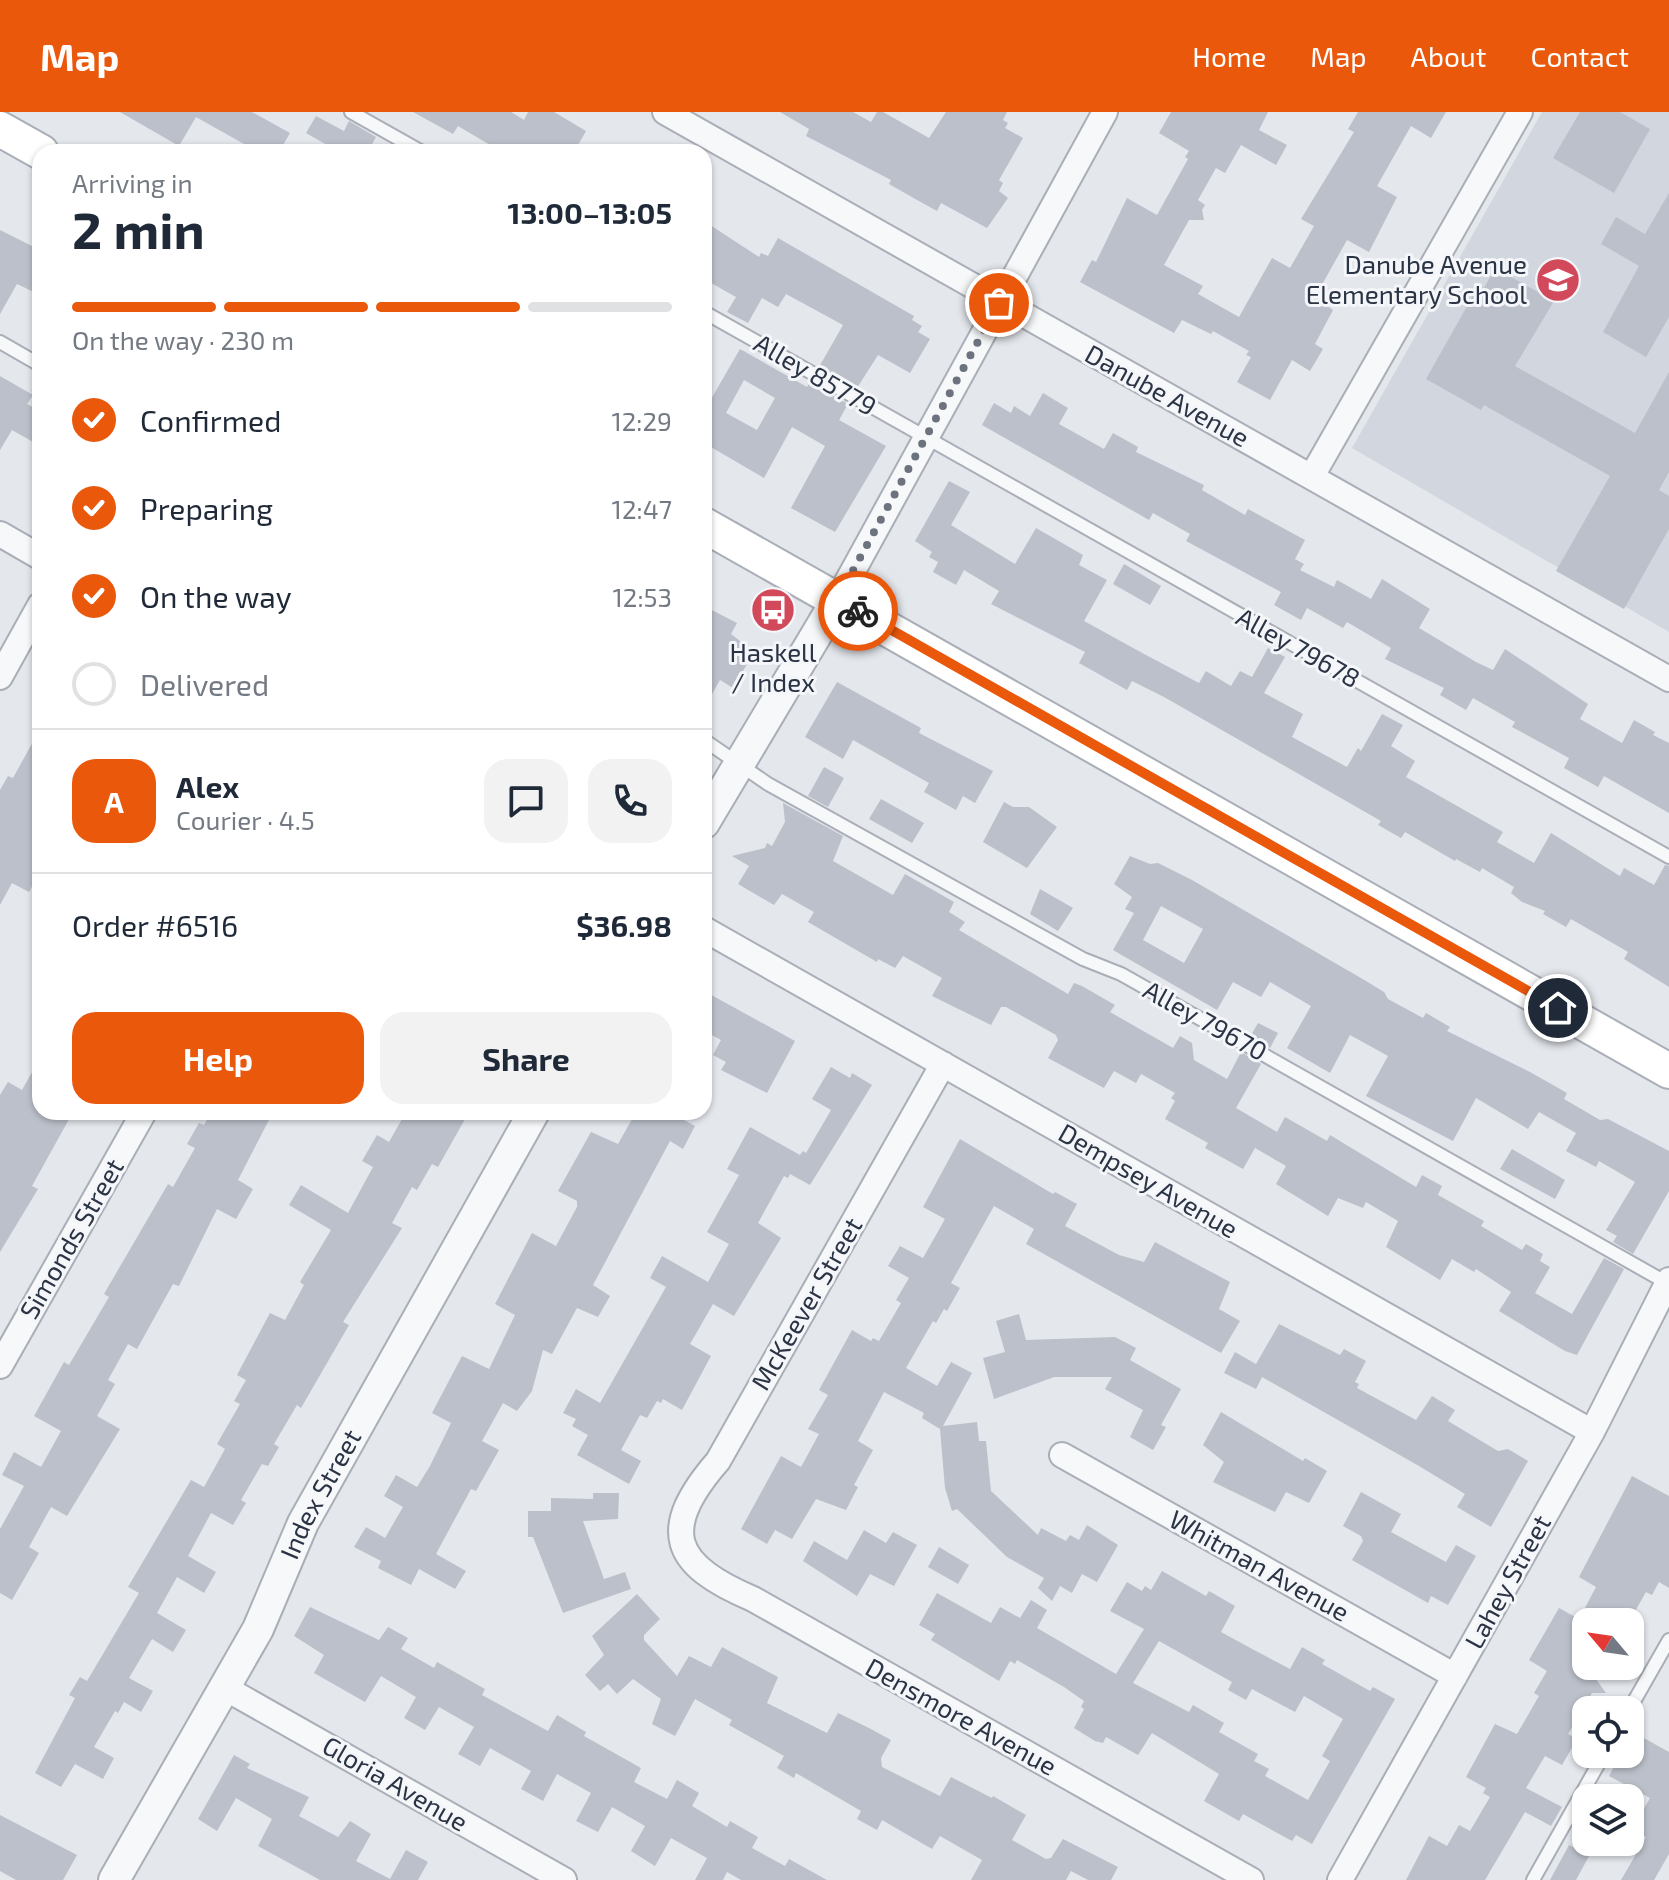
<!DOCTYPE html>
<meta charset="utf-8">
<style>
body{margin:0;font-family:"Exo 2",sans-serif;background:#f2f2f3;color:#1f2937;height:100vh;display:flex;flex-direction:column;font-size:30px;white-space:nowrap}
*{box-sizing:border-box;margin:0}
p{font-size:26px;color:#747a83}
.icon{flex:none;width:44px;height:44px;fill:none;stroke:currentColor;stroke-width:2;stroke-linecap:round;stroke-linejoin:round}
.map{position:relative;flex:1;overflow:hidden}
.panel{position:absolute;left:32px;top:32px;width:680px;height:976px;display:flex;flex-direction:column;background:#fff;border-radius:24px;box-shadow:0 2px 6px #0004}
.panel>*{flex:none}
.needle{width:52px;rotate:299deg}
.fabs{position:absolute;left:1572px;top:1496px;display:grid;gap:16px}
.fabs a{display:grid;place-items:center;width:72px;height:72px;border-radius:16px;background:#fff;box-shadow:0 2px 6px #0004;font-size:40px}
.pin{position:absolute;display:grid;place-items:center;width:68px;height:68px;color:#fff;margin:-34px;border:4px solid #fff;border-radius:50%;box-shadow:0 2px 8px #0007}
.courier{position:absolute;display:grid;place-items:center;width:80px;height:80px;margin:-40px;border:6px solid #ea580c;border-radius:50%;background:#fff;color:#222;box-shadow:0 2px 10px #0007}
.overview em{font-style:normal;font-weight:700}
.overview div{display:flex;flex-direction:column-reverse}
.overview{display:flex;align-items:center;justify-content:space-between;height:136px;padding:0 40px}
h1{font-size:52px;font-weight:700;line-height:60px}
.bar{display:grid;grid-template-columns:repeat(4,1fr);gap:12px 8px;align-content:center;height:96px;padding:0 40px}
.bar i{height:10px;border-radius:6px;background:#e0e1e3}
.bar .selected{background:#ea580c}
.bar p{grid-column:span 4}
.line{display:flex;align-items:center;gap:20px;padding:0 40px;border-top:2px solid #e0e1e3}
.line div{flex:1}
.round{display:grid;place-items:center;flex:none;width:84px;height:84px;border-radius:24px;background:#f2f2f3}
ol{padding:0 40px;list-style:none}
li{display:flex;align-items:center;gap:24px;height:88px}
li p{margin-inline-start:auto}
li .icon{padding:8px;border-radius:50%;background:#ea580c;color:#fff;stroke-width:4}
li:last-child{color:#747a83}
li i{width:44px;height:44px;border:4px solid #e0e1e3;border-radius:50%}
.cta{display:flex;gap:16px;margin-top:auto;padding:16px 40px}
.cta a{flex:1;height:92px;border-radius:24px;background:#ea580c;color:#fff;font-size:32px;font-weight:700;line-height:92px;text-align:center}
.cta a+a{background:#f2f2f3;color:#1f2937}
header{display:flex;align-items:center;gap:48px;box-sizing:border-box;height:112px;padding:0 40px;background:#ea580c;color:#fff}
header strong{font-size:38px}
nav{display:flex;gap:44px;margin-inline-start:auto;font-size:28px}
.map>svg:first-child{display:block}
.built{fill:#d2d6de}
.building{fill:#bbc0ca;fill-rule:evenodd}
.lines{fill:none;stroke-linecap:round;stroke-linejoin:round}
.service-casing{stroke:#a9aeb7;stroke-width:16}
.minor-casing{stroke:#a9aeb7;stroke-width:28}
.tertiary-casing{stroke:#a9aeb7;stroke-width:34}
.secondary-casing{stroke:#a9aeb7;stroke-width:38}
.service{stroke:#f7f8fa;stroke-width:12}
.minor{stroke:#f7f8fa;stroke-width:24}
.tertiary{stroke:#f7f8fa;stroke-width:30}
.secondary{stroke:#fff;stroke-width:34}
.done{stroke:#6c737f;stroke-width:8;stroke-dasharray:0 14.4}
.route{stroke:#ea580c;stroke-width:10}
.labels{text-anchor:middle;stroke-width:6;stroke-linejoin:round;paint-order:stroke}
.poi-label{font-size:26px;fill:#2b3445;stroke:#f4f6f9;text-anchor:end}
.street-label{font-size:26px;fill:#2b3445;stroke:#f4f6f9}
</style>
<header>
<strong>Map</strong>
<nav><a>Home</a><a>Map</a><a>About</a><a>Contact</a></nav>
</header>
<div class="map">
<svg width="1669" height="1768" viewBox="0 0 1669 1768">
<rect width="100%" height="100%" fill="#e4e7ec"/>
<path class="built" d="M1542 0H1669V520L1352 336Z"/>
<path class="building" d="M120 0H252L290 21 279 40H239L244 32 196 5 179 34Z
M413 0H511L524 8 528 0H554L586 19 574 40H502L458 14 453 22Z
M780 0H853L871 10 877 0H883L929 26 946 0H1007L1003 8 1008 11 1005 16 1023 26 999 68 1003 71 999 79 1008 86 987 116 941 91 937 99 917 88 889 72 891 68 806 24 809 17Z
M1171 0H1268L1259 18 1287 33 1276 53 1241 33 1225 61 1216 56 1198 88 1205 93 1202 98 1204 108H1189L1164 153 1203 174 1198 182 1239 205 1272 146 1290 156 1314 114 1301 107 1354 20 1348 17 1358 0H1446L1431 26 1411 14 1377 74 1397 85 1369 140 1347 128 1315 185 1333 198 1315 232 1323 237 1310 259 1292 248 1270 288 1237 270 1251 245 1246 243 1249 239 1213 219 1211 222 1182 208 1174 221 1080 170 1092 148 1096 150 1127 86 1157 103 1188 47 1185 45 1189 39 1159 21Z
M1580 0H1620L1650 17 1614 81 1553 46Z
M316 4 344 19 349 9 376 25 371 34 381 40H332L334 37 306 21Z
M1669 81V205L1646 245 1603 220 1639 154 1601 132 1616 105 1645 122Z
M704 109 759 145 761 141 768 144 778 126 914 204 912 208 922 214 918 220 930 227 910 261 878 243 857 276 819 255 843 213 786 182 778 195 762 186 748 211 727 200 736 185 704 167Z
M0 118 40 138V183L17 172 0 202Z
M1495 156 1554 189 1515 254 1635 321 1669 260V360L1659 378 1669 384V417L1624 497 1556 459 1610 364 1484 293 1481 298 1426 267 1479 173 1484 176Z
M740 237 807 275 810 270 848 292 839 308 886 334 835 420 791 396 825 334 792 315 764 366 704 331V286L710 289ZM744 268 775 286 757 318 726 301Z
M0 264 33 283 27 292 40 299V334L12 318 0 338Z
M1043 281 1068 296 1059 312 1104 337 1113 321 1138 335 1136 340 1204 373 1202 378 1245 403 1248 397 1305 428 1295 447 1304 452 1300 458 1334 475 1337 468 1371 487 1382 467 1430 497 1419 516 1476 550 1493 558 1505 537 1588 592 1580 607 1622 631 1634 608 1655 620 1653 623 1669 631V701L1604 664 1598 675 1564 656 1569 646 1512 615 1515 610 1473 586 1466 598 1440 583 1444 576 1385 547 1391 536 1347 510 1343 516 1307 496 1301 508 1274 493 1281 480 1186 429 1190 422 1153 401 1149 408 982 313 994 291 1011 301 1014 294 1030 304Z
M949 369 970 380 951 413 1015 452 1036 416 1083 443 1079 453 1107 468 1084 509 1146 543 1199 571 1206 559 1231 574 1240 559 1252 565 1268 536 1285 545 1264 581 1303 602 1292 625 1347 655 1358 636 1361 639 1382 602 1403 613 1391 634 1415 649 1406 665 1503 720 1497 730 1534 751 1551 721 1620 764 1624 756 1654 773 1665 753 1669 754V875L1624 847 1628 840 1616 833 1571 807 1566 815 1543 802 1545 799 1522 790 1511 781 1514 775 1482 756 1480 760 1456 747 1455 749 1405 720 1401 726 1378 713 1381 709 1164 585 1132 569 1127 578 1079 551 1085 540 991 492 999 479 964 458 956 473 933 460 938 450 929 445 932 440 915 429Z
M1124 452 1161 474 1150 493 1113 472Z
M704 494 737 511 731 522 754 540 733 576 720 568 704 596Z
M837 570 921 616 919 621 993 659 975 691 963 684 956 698 924 680 929 671 853 628 843 647 805 625Z
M40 617V760L29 780 12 771 0 793V678L8 664 13 666Z
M824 655 844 666 828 695 808 684Z
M881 687 924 711 912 731 869 707Z
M1004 690 1013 695H1029L1057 715 1027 756 983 730Z
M783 691 843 724 833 749 893 783 905 762 954 790 949 800 965 810 959 818 1068 882 1074 871 1082 874 1115 893 1110 900 1173 936 1180 924 1192 931 1194 948 1227 967 1241 940 1261 952 1236 996 1277 1020 1285 1005 1327 1029 1330 1023 1416 1075 1422 1063 1442 1074 1438 1083 1484 1109 1481 1114 1522 1138 1526 1132 1543 1142 1540 1149 1550 1155 1535 1181 1572 1202 1604 1146 1624 1157 1577 1243 1565 1239 1499 1199 1511 1180 1476 1157 1474 1160 1452 1147 1440 1168 1386 1135 1398 1109 1366 1090 1363 1096 1338 1086 1328 1104 1276 1072 1286 1054 1255 1036 1243 1057 1205 1036 1208 1031 1165 1007 1175 989 1171 986 1175 981 1141 962 1136 971 1114 959 1104 976 1048 946 1058 928 1056 923 1006 895H1001L991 913 932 884 942 866 903 844 895 856 878 847 877 850 808 810 814 800 782 782 774 793 738 772 749 754 732 744 765 736 767 731 772 734 785 710Z
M1130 744 1150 752 1158 751 1192 768 1366 869 1384 880 1388 887 1423 906 1426 901 1450 915 1447 919 1530 960 1567 981 1564 987 1600 1008 1608 1007 1669 1039V1079L1633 1142 1613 1130 1617 1124 1606 1118 1635 1070 1599 1049 1596 1055 1566 1039 1576 1021 1539 1000 1528 1017 1476 986 1453 1029 1366 984 1388 944 1350 923 1330 961 1287 936 1311 894 1270 870 1261 885 1233 870 1217 898 1113 838 1134 801 1125 797 1132 785 1114 772ZM1161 794 1203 817 1184 851 1143 828Z
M1040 777 1073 796 1058 819 1030 802Z
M704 879 795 929 767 981 721 958 726 950 713 943 721 928 704 919Z
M1258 911 1278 921 1270 936 1250 925Z
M40 946V1000H73L32 1074 38 1077 0 1140V983L8 970 22 978Z
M831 955 850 966 852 961 872 973 810 1073 790 1062 788 1066 784 1064 758 1111 781 1126 734 1204 713 1192 690 1232 711 1244 682 1298 663 1287 661 1291 657 1289 647 1306 640 1303 621 1338 641 1349 629 1372 577 1343 588 1323 572 1314 576 1307 563 1301 576 1277 600 1291 666 1175 650 1166 662 1144 708 1170 729 1132 707 1120 739 1063 727 1057 750 1015 800 1043 803 1039 806 1041 831 998 812 987Z
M211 1000H273L238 1068 253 1077 236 1107 217 1097 179 1174 173 1172 137 1237 128 1232 108 1268 115 1272 97 1304 120 1317 67 1404 51 1395 29 1435 39 1441 12 1488 0 1481V1417L24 1374 2 1363 14 1340 41 1355 61 1319 34 1304 64 1250 69 1253 109 1185 104 1182 168 1072 173 1075 195 1036 187 1032 199 1011 204 1013Z
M406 1000H469L438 1055 432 1052 417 1078 412 1075 392 1111 402 1116 343 1210 349 1213 301 1296 297 1293 274 1332 279 1335 268 1354 262 1352 241 1388 246 1391 233 1413 211 1401 188 1444 216 1460 204 1481 177 1465 157 1501 186 1518 173 1540 152 1527 129 1566 153 1579 141 1600 124 1590 118 1601 115 1599 94 1635 114 1646 103 1667 75 1652 61 1675 35 1661 75 1586 69 1583 80 1565 87 1569 139 1481 128 1475 191 1368 204 1375 225 1337 217 1332 240 1292 234 1289 246 1268 237 1263 270 1201 285 1208 304 1173 300 1170 331 1118 289 1093 301 1073 348 1101 373 1055 362 1049 377 1023 389 1030Z
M636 1000H669L695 1014 683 1037 670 1029 593 1173 610 1184 598 1205 577 1196 552 1242 543 1238 532 1279 517 1299 503 1291 482 1329 499 1338 476 1379 471 1377 436 1442 466 1459 455 1477 419 1457 411 1473 378 1456 381 1449 354 1435 366 1415 385 1426 403 1395 384 1384 396 1363 417 1375 430 1354 451 1311 432 1301 462 1244 489 1257 515 1203 495 1192 532 1121 556 1134 577 1095V1089L558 1079 591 1020 618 1032Z
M960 1027 1053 1082 1055 1080 1077 1092 1065 1114 1119 1143 1144 1150 1155 1130 1230 1170 1219 1197 1240 1209 1221 1241 1026 1132 1034 1117 994 1094 951 1171 960 1176 947 1199 944 1197 936 1211 933 1209 906 1256 937 1274 951 1250 972 1261 943 1314 977 1310 979 1329H986L991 1379 1038 1423 1041 1416 1066 1429 1070 1423 1079 1428 1087 1413 1118 1433 1097 1470 1082 1462 1072 1481 1060 1474 1052 1489 1038 1476 1044 1466 1007 1445 957 1397 952 1399 945 1376 940 1317 922 1306 924 1301 884 1280 858 1329 873 1338 854 1373 858 1375 846 1398 816 1387 792 1427 775 1418 767 1432 741 1417 781 1344 801 1355 819 1322 808 1317 828 1283 819 1278 852 1218 871 1229 873 1226 879 1229 901 1191 896 1188 909 1166 888 1154 900 1134 923 1146 945 1107 923 1095Z
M1512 1037 1565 1068 1555 1087 1500 1057Z
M1019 1202 1026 1228 1115 1225 1136 1236 1130 1248 1181 1277 1161 1313 1166 1315 1153 1338 1130 1325 1143 1298 1105 1277 1112 1265H1054L994 1287 983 1246 1005 1240 996 1209Z
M1279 1212 1340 1243 1344 1237 1366 1249 1355 1270 1359 1272 1357 1276 1416 1308 1432 1284 1455 1298 1448 1309 1498 1339 1508 1337 1528 1349 1491 1415 1457 1395 1465 1382 1419 1354 1262 1265 1256 1277 1224 1261 1235 1240 1256 1252Z
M1221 1300 1303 1349 1305 1346 1327 1359 1309 1391 1286 1380 1275 1400 1213 1370 1224 1350 1203 1333Z
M1632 1364 1669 1384V1476L1659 1470 1652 1483 1646 1480 1629 1510H1584L1586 1554H1603L1596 1567 1606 1581H1592L1568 1622 1577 1627 1562 1653 1545 1644 1526 1676 1562 1695 1551 1714 1525 1700 1485 1768H1406L1429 1724 1447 1734 1459 1713 1470 1719 1490 1685 1483 1681 1486 1676 1466 1665 1495 1612 1517 1622 1539 1584 1534 1581 1547 1559 1529 1548 1559 1496 1579 1507 1596 1475 1579 1465Z
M1361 1380 1401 1402 1391 1420 1446 1450 1456 1433 1476 1444 1448 1493 1431 1484 1428 1491 1352 1448 1363 1429 1361 1424 1343 1414Z
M593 1381H619L618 1407 583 1409 604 1467 625 1460 631 1477 563 1501 533 1425H528V1399H551V1386L593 1387Z
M864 1418 886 1431 893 1420 917 1433 894 1474 870 1462 857 1484 803 1449 814 1429 847 1448Z
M939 1435 969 1453 958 1472 928 1455Z
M1162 1459 1206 1484 1209 1479 1235 1494 1221 1520 1254 1538 1290 1557 1302 1535 1325 1548 1322 1552 1370 1579 1373 1575 1395 1587 1312 1732 1296 1723 1292 1729 1243 1702 1239 1709 1204 1689 1219 1662 1152 1621 1138 1643 1106 1625 1103 1631 1095 1629 1074 1616 1084 1597 1081 1595 1084 1589 1064 1575 1017 1548 1015 1552 1010 1549 999 1569 931 1528 935 1522 919 1513 937 1481 991 1511 1000 1495 1020 1506 1031 1488 1047 1498 1037 1516 1116 1562 1144 1517 1110 1499 1127 1470 1142 1479 1145 1474 1151 1478ZM1159 1529 1232 1570 1228 1578 1246 1588 1252 1577 1295 1600 1304 1584 1343 1607 1322 1644 1330 1649 1308 1688 1265 1664 1269 1657 1254 1649 1258 1642 1219 1620 1224 1611 1193 1593 1189 1600 1133 1571Z
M637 1482 660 1507 644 1523V1528L677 1564 689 1544 711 1555 722 1535 778 1565 767 1591 827 1621 838 1601 869 1616 891 1628 881 1646 882 1655 940 1684 951 1665 992 1686 993 1684 1026 1703 1012 1728 1046 1747 1051 1746 1063 1727 1118 1755 1111 1768H1088L1071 1759 1066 1768H971L982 1748 940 1724 932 1737 882 1708 877 1718 857 1707 861 1699 796 1661 794 1666 777 1656 784 1644 729 1613 732 1608 695 1587 675 1624 652 1612 661 1587 633 1567 617 1582 608 1572 600 1579 585 1563 604 1543 592 1524Z
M310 1495 379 1528 388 1515 408 1526 401 1537 434 1556 437 1550 485 1577 482 1583 548 1619 557 1603 586 1620 584 1624 641 1656 634 1670 667 1687 677 1668 699 1681 692 1694 727 1715 730 1709 758 1725 752 1736 785 1754 789 1747 827 1768H741L727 1760 723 1768H695L707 1746 671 1726 655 1754 631 1739 645 1714 612 1695 598 1720 576 1709 591 1681 557 1662 543 1689 521 1677 531 1659 490 1636 480 1654 458 1642 474 1615 439 1595 425 1618 404 1606 416 1585 381 1564 365 1590 314 1561 324 1543 294 1524Z
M1633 1620 1669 1640V1742L1654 1768H1621L1646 1725 1632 1718 1650 1686 1609 1664 1621 1642H1630Z
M234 1643 250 1652 247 1656 309 1685 299 1704 338 1725 350 1709 371 1722 356 1749 390 1767 406 1738 428 1750 418 1768H320L258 1734 272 1707 236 1686 217 1719 198 1707Z
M0 1703 77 1743 63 1768H16L0 1759Z
M1569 1733 1589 1744 1576 1768H1550Z"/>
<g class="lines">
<g class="service-casing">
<path id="service" d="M351 0 422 40
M704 200 1669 745
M0 230 40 253
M704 628 768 672 1083 847 1121 862 1667 1171
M1629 1598 1669 1528
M1533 1768 1604 1642"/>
</g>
<g class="minor-casing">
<path id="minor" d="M665 0 1669 567
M1312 364 1520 0
M0 422 40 445
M837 488 1105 0
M0 565 40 493
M704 817 1592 1320
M943 952 718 1349C658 1418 672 1453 753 1487L1251 1768
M0 1254 144 1000
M1062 1343 1455 1564
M225 1576 564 1768
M1340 1768 1592 1320 1669 1168"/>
</g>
<g class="tertiary-casing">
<g id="tertiary">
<path d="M704 711 837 488"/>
<path id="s1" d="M114 1768 258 1517 303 1411 534 1000"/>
</g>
</g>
<g class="secondary-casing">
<path id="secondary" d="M0 17 41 40
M704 413 1669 959"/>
</g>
<use href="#service" class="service"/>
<use href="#minor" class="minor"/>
<use href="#tertiary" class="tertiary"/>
<use href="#secondary" class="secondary"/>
</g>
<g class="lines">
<path class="done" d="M858 499 837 488 999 191"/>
<path class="route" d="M858 499 1558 896"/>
</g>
<defs>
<g id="school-disc" transform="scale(2.3)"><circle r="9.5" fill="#d1495b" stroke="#f4f6f9"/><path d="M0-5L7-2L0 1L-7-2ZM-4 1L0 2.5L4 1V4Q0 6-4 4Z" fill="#fff"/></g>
<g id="bus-disc" transform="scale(2.3)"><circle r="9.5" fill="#d1495b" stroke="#f4f6f9"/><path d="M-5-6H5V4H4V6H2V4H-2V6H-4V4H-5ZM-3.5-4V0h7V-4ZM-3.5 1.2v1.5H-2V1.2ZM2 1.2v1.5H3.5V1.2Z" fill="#fff"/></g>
</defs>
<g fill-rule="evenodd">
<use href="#school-disc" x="1558" y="168"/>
<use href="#bus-disc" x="773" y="498"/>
</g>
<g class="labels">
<g class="poi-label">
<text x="1527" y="162">Danube Avenue<tspan x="1527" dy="30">Elementary School</tspan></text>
<text x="773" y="550" text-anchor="middle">Haskell<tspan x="773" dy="30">/ Index</tspan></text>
</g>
<g class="street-label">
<text transform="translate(815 263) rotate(30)" y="9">Alley 85779</text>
<text transform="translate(1167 284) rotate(29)" y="9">Danube Avenue</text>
<text transform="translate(1298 536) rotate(29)" y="9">Alley 79678</text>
<text transform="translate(1205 909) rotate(29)" y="9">Alley 79670</text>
<text transform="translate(1148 1069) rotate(30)" y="9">Dempsey Avenue</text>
<text transform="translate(72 1127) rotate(-60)" y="9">Simonds Street</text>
<text transform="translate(807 1192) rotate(-60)" y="9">McKeever Street</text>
<text dy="9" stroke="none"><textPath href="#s1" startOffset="438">Index Street</textPath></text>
<text transform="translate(1259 1454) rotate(29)" y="9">Whitman Avenue</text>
<text transform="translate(1508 1470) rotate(-61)" y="9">Lahey Street</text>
<text transform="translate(961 1605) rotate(29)" y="9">Densmore Avenue</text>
<text transform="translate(395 1672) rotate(30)" y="9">Gloria Avenue</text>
</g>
</g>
</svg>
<div class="fabs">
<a><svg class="needle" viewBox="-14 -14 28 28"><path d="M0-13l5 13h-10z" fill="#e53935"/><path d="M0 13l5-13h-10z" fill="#747a83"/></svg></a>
<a><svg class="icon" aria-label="locate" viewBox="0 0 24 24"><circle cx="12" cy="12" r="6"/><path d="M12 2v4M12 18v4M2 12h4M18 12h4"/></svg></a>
<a><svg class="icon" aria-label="layers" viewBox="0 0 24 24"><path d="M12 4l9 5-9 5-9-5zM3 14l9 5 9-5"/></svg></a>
</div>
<div class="pin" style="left:999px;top:191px;background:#ea580c"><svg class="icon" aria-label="bag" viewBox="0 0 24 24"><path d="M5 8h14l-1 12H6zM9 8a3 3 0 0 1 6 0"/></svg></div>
<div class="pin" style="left:1558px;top:896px;background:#1f2937"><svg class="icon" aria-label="home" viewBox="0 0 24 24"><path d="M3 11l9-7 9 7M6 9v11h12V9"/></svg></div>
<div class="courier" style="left:858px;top:499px"><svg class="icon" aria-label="bike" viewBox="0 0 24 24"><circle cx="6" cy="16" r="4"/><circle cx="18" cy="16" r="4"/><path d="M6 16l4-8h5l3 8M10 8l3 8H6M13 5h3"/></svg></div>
<section class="panel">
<div class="overview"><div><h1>2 min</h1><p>Arriving in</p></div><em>13:00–13:05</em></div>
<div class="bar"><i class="selected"></i><i class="selected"></i><i class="selected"></i><i></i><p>On the way · 230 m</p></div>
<ol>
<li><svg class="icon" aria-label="check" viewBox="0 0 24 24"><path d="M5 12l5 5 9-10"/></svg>Confirmed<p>12:29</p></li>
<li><svg class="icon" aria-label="check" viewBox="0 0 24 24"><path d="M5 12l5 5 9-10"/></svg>Preparing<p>12:47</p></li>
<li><svg class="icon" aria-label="check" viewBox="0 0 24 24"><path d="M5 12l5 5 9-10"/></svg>On the way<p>12:53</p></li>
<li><i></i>Delivered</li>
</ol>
<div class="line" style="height:144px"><b class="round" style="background:#ea580c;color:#fff">A</b><div><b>Alex</b><p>Courier · 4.5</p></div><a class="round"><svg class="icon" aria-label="chat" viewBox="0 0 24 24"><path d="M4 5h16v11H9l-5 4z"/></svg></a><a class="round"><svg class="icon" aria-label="phone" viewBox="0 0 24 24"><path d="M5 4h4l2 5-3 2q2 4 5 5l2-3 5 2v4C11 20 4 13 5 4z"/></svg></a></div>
<div class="line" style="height:104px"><div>Order #6516</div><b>$36.98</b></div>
<div class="cta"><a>Help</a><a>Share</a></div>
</section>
</div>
